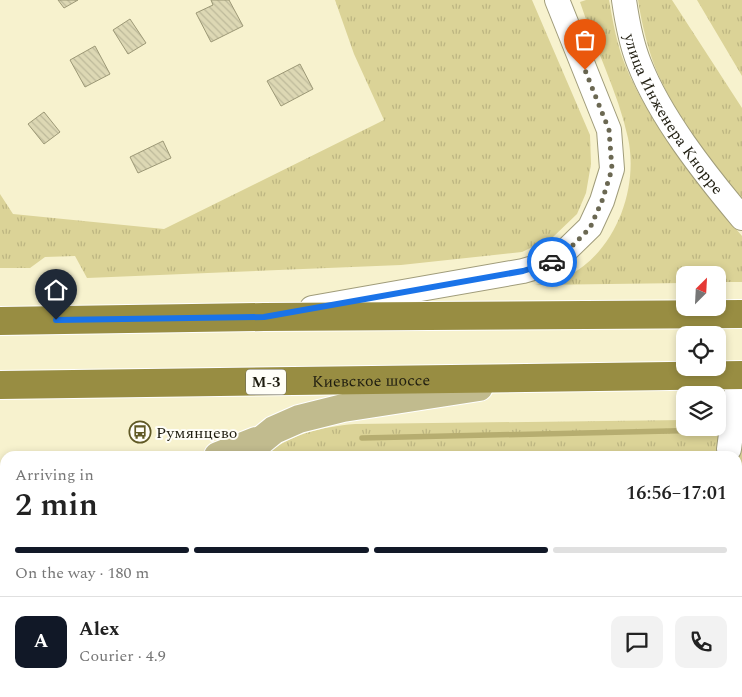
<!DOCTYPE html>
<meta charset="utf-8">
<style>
body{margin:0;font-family:Spectral,serif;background:#f2f2f2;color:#222;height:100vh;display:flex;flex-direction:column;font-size:19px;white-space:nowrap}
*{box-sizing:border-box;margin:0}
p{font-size:16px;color:#767676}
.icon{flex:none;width:28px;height:28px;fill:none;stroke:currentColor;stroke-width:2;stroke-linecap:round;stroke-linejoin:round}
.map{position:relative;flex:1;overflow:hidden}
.panel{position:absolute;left:0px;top:451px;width:742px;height:246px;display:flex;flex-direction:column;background:#fff;border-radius:15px 15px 0 0;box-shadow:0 2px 8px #0003}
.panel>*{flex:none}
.needle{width:32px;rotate:24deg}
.fabs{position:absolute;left:676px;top:266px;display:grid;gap:10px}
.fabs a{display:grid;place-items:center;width:50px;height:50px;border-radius:10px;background:#fff;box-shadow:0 2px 8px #0003;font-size:25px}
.pin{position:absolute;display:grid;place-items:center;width:42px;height:42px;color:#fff;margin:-51px -21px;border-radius:50% 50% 50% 0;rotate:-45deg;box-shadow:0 0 5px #0007}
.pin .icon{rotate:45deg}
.courier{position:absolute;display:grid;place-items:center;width:50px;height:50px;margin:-25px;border:4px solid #1a73e8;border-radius:50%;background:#fff;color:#222;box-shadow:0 1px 6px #0007}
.summary em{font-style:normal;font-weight:600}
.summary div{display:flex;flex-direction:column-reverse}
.summary{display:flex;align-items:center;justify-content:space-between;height:85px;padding:0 15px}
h1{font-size:32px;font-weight:600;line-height:38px}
.bar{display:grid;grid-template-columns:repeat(4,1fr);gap:8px 5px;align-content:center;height:60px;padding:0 15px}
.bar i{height:6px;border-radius:4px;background:#e0e0e0}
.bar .active{background:#111827}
.bar p{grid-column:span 4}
.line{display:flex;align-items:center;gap:12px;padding:0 15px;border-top:1px solid #e0e0e0}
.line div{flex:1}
.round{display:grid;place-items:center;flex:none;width:52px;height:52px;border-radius:10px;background:#f2f2f2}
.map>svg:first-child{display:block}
.grass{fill:url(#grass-tufts)}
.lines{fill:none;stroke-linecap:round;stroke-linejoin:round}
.stream{stroke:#b6ad70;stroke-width:5.5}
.building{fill:url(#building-back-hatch);stroke:#9c9876}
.major-tunnel{stroke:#ccc7a8;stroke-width:28;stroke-dasharray:28 14;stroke-linecap:butt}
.minor-casing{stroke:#a09c7a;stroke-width:26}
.major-casing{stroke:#fff;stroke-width:30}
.highway-casing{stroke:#fff;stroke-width:30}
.minor{stroke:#fff;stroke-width:24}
.major{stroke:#c1bb8e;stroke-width:28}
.highway{stroke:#988d42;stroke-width:28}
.done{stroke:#6b6852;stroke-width:5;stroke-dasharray:0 9}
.route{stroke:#1a73e8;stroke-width:6}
.labels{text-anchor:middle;stroke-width:4;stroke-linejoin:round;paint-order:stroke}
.shield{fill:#fffef7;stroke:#626055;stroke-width:1}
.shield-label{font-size:15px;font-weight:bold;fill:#1f1d10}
.street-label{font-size:16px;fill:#1f1d10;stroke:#fffef7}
.poi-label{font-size:16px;fill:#1f1d10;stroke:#fffef7;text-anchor:start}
</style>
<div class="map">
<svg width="742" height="697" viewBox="0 0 742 697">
<defs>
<pattern id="grass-tufts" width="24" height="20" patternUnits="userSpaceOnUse" patternTransform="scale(1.25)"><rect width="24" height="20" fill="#dbd397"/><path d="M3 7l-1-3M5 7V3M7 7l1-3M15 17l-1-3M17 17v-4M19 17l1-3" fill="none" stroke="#bcb581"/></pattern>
<pattern id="building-back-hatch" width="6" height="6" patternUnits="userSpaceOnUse" patternTransform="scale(1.25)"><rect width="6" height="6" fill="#ddd8b4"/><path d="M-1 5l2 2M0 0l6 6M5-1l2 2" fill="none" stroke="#bdb99a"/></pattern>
</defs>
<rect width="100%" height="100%" fill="#f7f2ce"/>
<path class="grass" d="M335 0H532L590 135 591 164 586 193 577 214 553 237 522 252 401 265 87 278 75 256 45 257 30 268H0V194L13 214 164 229 384 120 354 54Z
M586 0H609C613 22 617 46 626 67 650 125 701 188 742 236V282H718V275H685V283L535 285C546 283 558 281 568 276 615 252 639 189 628 138 618 92 595 48 580 2Z
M638 0H672L742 108V199C711 161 678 119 658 74 648 51 642 25 638 0Z
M697 0H742V76Z
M718 419 742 420V697H296L292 693 738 692V456H263C291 434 321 427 355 424L685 420V428H718Z"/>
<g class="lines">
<path class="stream" d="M362 438 712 430
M322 692 325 697"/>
</g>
<path class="building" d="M58 0H78L64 8Z
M211 0H229L243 26 211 42 196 13 213 5Z
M130 19 146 43 128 54 113 30Z
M95 46 110 74 85 87 70 60Z
M300 64 313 89 281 106 267 81Z
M44 112 60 132 44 144 28 124Z
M163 141 171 158 138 173 130 157Z"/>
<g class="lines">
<path class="major-tunnel" d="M0 532 5 535"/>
<g class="minor-casing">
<g id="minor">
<path id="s1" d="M624 0C627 21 631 43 639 63 660 117 705 174 742 218"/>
<path d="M312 308 523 271 554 262 590 227 602 201 612 169 609 130 557 0"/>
<path d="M729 449 739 375"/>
</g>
</g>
<g class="major-casing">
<path id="major" d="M218 456 256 441
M242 456 274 430 299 419 343 408 479 387
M0 485 5 486
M222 692 226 697
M256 692 260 697"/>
</g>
<g class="highway-casing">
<g id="highway">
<path d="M0 321 264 317 742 314"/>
<path id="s2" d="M0 385 742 375"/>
</g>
</g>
<use href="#minor" class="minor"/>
<use href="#major" class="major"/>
<use href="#highway" class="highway"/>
</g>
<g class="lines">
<path class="done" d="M552 262 573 245 590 228 602 201 612 169 609 130 585 70"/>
<path class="route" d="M56 320 264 317 523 271 552 262"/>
</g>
<defs>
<g id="bus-ring" transform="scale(1.125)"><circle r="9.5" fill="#fffef7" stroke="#605925" stroke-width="1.5"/><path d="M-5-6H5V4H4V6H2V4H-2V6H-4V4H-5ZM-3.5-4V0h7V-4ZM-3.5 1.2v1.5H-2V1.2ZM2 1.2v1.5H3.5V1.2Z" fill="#605925"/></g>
</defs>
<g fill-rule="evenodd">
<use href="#bus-ring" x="140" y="432"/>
</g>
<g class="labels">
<rect class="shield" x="246" y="369.5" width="40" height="25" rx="4"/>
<g class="shield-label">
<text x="266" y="387">М-3</text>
</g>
<g class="street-label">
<text dy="6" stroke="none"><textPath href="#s1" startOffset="126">улица Инженера Кнорре</textPath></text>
<text dy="6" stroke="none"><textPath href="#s2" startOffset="371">Киевское шоссе</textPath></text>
</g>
<g class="poi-label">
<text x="156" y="438">Румянцево</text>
</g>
</g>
</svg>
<div class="fabs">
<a><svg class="needle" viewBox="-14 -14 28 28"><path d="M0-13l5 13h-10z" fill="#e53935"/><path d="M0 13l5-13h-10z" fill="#767676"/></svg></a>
<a><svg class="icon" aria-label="locate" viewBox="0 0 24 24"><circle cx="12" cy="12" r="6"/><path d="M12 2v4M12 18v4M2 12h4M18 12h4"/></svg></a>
<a><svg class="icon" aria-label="layers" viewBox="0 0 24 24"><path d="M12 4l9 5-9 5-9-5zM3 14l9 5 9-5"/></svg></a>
</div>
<div class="pin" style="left:585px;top:70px;background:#ea580c"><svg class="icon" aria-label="bag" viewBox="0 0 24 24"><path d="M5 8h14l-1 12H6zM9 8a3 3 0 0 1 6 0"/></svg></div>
<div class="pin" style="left:56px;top:320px;background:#1f2937"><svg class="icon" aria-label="home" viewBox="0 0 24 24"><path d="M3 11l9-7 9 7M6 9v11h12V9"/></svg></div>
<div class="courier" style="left:552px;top:262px"><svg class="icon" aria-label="car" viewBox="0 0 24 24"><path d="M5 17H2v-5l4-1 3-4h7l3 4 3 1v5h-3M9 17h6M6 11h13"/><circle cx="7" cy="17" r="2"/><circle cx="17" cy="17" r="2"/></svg></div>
<section class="panel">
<div class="summary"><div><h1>2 min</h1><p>Arriving in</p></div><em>16:56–17:01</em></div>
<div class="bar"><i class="active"></i><i class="active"></i><i class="active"></i><i></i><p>On the way · 180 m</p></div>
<div class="line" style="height:90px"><b class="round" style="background:#111827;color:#fff">A</b><div><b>Alex</b><p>Courier · 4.9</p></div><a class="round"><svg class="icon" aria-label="chat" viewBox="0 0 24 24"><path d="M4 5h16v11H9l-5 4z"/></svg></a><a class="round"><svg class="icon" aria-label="phone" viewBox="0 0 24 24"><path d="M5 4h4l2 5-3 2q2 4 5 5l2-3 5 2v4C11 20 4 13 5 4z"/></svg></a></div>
</section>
</div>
